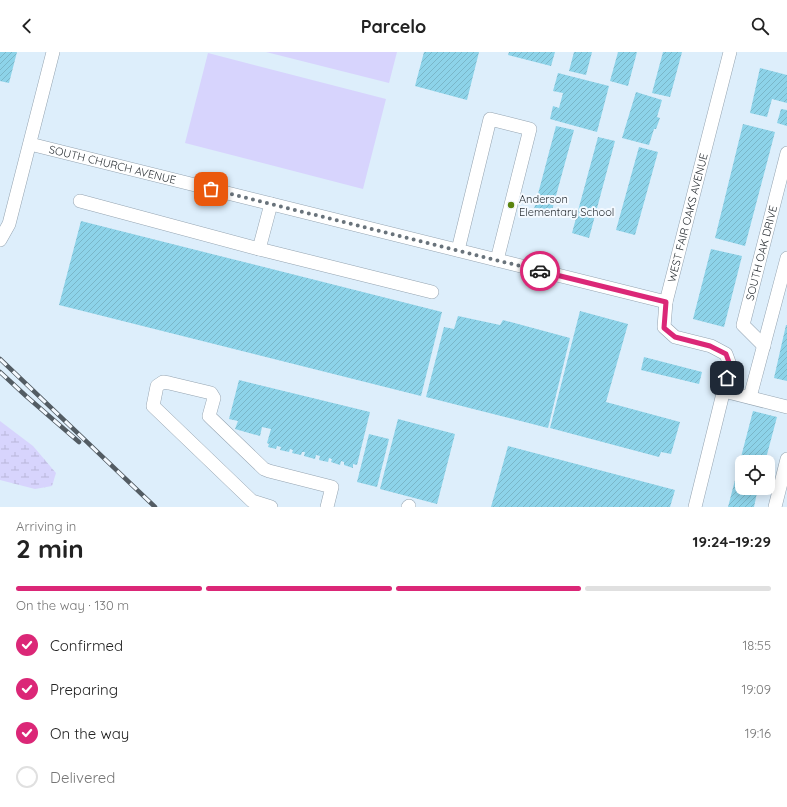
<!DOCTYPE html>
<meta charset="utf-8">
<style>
body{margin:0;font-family:Quicksand,sans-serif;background:#f6f6f6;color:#222;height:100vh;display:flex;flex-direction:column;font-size:15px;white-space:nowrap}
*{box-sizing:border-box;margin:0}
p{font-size:13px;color:#767676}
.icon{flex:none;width:22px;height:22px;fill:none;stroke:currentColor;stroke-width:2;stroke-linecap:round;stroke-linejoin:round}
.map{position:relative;height:455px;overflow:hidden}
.details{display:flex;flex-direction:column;background:#fff;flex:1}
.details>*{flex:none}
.controls{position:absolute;left:735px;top:403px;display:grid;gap:8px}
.controls a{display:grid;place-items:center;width:40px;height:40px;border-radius:8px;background:#fff;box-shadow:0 2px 10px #0003;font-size:20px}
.pin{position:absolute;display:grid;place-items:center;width:34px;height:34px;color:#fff;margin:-17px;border-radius:8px;box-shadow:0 2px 6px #0006}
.courier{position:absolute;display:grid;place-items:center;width:40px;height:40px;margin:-20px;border:3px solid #db2777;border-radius:50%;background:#fff;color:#222;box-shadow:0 1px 5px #0007}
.headline em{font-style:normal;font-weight:700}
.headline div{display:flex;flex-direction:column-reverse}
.headline{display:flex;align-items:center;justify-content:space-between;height:68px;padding:0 16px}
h1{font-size:26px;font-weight:700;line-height:30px}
.bar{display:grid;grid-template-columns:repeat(4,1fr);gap:6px 4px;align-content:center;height:48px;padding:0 16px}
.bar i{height:5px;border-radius:3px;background:#e0e0e0}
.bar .current{background:#db2777}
.bar p{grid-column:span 4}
ol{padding:0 16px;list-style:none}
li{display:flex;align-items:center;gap:12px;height:44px}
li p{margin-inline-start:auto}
li .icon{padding:4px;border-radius:50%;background:#db2777;color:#fff;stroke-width:4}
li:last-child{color:#767676}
li i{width:22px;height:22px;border:2px solid #e0e0e0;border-radius:50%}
header{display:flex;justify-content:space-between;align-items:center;height:52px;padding:0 16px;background:#fff;font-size:18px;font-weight:700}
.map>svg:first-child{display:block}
.wetland{fill:url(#wetland-marsh)}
.pitch{fill:#d7d4fd}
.building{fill:url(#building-hatch)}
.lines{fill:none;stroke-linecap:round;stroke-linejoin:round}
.minor-casing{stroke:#95a4b1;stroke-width:14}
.minor{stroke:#fff;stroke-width:13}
.rail-casing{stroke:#535c63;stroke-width:4.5}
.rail{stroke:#f3f9ff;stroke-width:3;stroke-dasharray:9;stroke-linecap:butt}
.done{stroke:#69737b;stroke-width:4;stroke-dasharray:0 7.2}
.route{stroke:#db2777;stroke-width:5}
.poi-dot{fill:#5a840f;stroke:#f3f9ff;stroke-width:1.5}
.labels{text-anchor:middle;stroke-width:4;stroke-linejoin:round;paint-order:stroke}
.street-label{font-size:11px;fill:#2b3136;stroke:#f3f9ff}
.poi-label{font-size:11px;fill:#2b3136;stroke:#f3f9ff;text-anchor:start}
</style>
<header><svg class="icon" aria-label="back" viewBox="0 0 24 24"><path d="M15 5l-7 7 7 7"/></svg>Parcelo<svg class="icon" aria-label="search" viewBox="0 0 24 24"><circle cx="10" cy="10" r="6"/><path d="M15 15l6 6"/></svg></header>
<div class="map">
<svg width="787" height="455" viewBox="0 0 787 455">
<defs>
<pattern id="wetland-marsh" width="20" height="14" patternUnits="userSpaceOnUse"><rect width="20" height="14" fill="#d7d4fd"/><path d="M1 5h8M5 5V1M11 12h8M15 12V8" fill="none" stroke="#b9b6d9"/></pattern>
<pattern id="building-hatch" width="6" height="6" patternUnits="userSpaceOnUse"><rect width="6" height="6" fill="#8dd3e9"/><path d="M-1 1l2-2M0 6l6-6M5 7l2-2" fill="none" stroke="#7ab6c8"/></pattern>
</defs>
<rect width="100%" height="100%" fill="#ddeefb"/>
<path class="wetland" d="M0 369 33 394 56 421 52 434 35 437 0 428Z"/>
<path class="pitch" d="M266 0H397L389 31Z
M208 1 386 47 363 137 185 91Z"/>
<path class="building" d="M0 0H17L9 31 0 29Z
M424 0H479L467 48 415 34Z
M509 0H555L551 14 508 3Z
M574 0H592L586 23 569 19Z
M618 0H637L628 34 610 29Z
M663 0H682L670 45 652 41Z
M760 16 787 23V51L772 47 767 65 750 61Z
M558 21 609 34 597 80 550 67 553 54 559 56 563 41 553 39Z
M636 40 662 48 657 65 660 66 656 77H654L649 93 622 86Z
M781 57 787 58V74L777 71Z
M743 72 775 80 745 194 715 186Z
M556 74 574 78 551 162 534 157Z
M598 85 615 89 589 186 572 181Z
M639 95 658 100 635 183 616 178Z
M81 169 442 260 421 344 59 253Z
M711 197 742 204 724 275 693 267Z
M580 259 628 272 606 350 680 370 671 402 661 400 659 405 550 376Z
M458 264 500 273 503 268 570 286 548 376 426 345 444 275 454 277Z
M786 273H787V329L774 326Z
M644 305 702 320 699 332 641 318Z
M239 328 370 360 357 413 353 412V416L344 413V410L341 409 340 413 331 410 332 407 329 406 328 410 319 408 320 404 316 403 315 407 304 404 305 400H302L301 403 292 401 293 398 290 397 289 400 280 398 281 395 277 394 276 397 268 395 269 392 267 391 271 377 262 375 260 384 235 377 238 369 229 367Z
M753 359 777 365 765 410H742V436H758L754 455H728Z
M398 367 455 382 437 452 380 437Z
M369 382 389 387 377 435 357 430Z
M508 394 675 438 670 455H491Z"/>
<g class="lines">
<g class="minor-casing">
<g id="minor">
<path id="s1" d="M30 92 666 250"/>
<path d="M80 149 259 197 271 152"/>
<path d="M0 188 9 172 53 0"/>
<path d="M259 197 432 240"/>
<path d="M458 198 490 67 530 77 497 208"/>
<path id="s2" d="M764 294 743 273 787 101"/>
<path d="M724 339 787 355"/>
<path d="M750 345 787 206"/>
<path d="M271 455 252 449 153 354 157 334 163 330 169 331 211 341 214 346 209 364 212 367 264 417 269 419 332 435 327 455"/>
<path d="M408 455 409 454"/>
<path id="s3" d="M695 455 730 313 726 302 711 294 675 285 664 275 666 250 730 0"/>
<path d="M775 455 787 407"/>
</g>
</g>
<use href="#minor" class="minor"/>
<g class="rail-casing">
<path id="rail" d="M0 307 155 455
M0 320 26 344 79 390"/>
</g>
<use href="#rail" class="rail"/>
</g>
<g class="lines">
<path class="done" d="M211 137 540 219"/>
<path class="route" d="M540 219 666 250 664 276 675 285 710 294 726 302 730 313 727 326"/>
</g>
<circle class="poi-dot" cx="511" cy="153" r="4"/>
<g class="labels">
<g class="street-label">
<text dy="4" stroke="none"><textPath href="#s1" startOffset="85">SOUTH CHURCH AVENUE</textPath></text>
<text dy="4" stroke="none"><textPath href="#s3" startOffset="339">WEST FAIR OAKS AVENUE</textPath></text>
<text dy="4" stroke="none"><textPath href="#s2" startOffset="104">SOUTH OAK DRIVE</textPath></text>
</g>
<g class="poi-label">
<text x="519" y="151">Anderson<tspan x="519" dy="13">Elementary School</tspan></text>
</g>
</g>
</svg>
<div class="controls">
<a><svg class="icon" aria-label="locate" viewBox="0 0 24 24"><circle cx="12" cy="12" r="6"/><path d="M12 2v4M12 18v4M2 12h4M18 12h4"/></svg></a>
</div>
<div class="pin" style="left:211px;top:137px;background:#ea580c"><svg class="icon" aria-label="bag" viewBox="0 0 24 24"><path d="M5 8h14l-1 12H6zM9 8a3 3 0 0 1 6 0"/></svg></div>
<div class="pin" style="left:727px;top:326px;background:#1f2937"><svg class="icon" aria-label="home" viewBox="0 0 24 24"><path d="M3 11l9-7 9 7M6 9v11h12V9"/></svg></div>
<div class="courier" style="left:540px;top:219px"><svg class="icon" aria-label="car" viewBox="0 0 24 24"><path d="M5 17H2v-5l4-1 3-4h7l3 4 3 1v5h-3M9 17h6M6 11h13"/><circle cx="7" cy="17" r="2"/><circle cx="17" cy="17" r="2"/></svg></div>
</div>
<section class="details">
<div class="headline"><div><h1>2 min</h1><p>Arriving in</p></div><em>19:24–19:29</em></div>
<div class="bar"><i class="current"></i><i class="current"></i><i class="current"></i><i></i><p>On the way · 130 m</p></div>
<ol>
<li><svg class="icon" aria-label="check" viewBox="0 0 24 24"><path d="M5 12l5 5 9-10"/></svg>Confirmed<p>18:55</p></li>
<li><svg class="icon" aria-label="check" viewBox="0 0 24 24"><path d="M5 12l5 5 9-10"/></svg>Preparing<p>19:09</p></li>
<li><svg class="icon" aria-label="check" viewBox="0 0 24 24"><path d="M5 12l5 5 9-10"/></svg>On the way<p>19:16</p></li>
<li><i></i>Delivered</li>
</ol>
</section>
